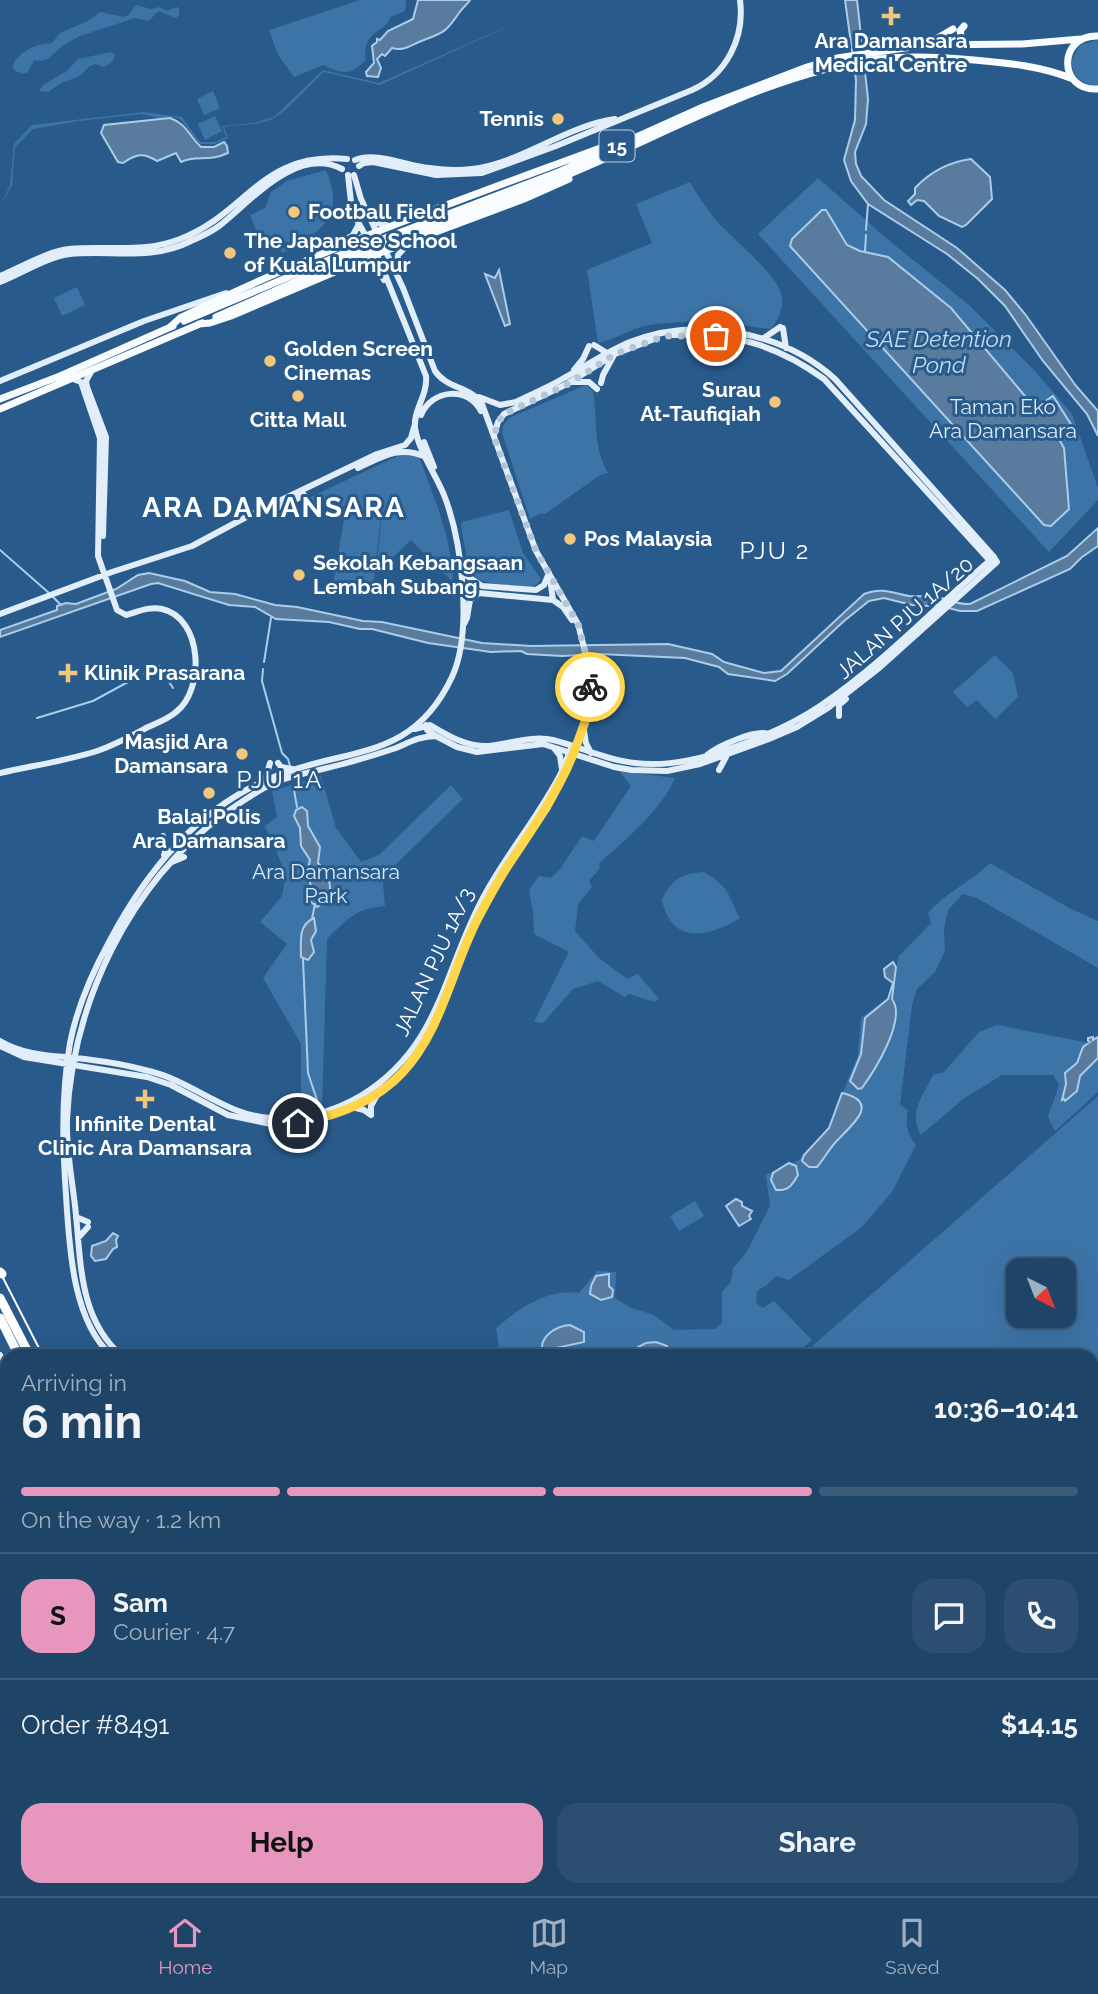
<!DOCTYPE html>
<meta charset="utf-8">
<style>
body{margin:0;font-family:Raleway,sans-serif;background:#2b4e71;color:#f1f3f6;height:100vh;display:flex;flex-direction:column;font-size:26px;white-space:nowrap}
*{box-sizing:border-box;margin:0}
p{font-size:23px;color:#a1b0c0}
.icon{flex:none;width:38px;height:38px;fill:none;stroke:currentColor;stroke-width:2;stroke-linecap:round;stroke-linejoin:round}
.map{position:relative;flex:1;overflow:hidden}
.sheet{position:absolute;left:0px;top:1349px;width:1099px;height:548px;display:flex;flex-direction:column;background:#1e4468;border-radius:21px 21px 0 0;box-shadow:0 7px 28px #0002,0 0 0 2px #3c5c7c}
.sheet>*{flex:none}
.needle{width:46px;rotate:138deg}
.fabs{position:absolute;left:1006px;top:1258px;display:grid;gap:14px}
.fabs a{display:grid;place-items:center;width:70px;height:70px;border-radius:14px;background:#1e4468;box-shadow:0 7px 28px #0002,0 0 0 2px #3c5c7c;font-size:35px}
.pin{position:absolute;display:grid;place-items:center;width:60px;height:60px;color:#fff;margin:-30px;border:4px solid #fff;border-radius:50%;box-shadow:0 2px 7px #0007}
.courier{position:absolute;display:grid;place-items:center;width:70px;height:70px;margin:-35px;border:5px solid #ffd54a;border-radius:50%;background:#fff;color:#222;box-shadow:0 2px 9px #0007}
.overview em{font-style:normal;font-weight:700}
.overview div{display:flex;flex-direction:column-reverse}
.overview{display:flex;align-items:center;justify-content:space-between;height:119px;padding:0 21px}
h1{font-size:46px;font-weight:700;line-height:52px}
.bar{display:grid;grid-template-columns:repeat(4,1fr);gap:10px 7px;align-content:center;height:84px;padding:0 21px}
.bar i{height:9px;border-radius:5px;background:#3c5c7c}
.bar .selected{background:#e797bd}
.bar p{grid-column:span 4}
.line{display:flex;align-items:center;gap:18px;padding:0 21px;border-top:2px solid #3c5c7c}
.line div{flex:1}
.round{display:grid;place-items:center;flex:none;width:74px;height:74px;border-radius:21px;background:#2b4e71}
.primary-button{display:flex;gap:14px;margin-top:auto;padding:14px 21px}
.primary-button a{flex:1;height:80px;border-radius:21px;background:#e797bd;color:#111;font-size:28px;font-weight:700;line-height:80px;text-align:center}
.primary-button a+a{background:#2b4e71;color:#f1f3f6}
.dock{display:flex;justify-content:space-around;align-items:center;height:98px;border-top:2px solid #3c5c7c;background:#1e4468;font-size:19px;color:#a1b0c0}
.dock a{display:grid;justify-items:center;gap:4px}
.dock .selected{color:#e797bd}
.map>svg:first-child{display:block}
.green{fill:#3d74a7;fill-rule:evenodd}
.water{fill:#597b9d;stroke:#abcdea;stroke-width:2}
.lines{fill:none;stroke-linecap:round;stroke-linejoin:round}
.stream{stroke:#abcdea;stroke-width:2}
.secondary{stroke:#e1edf8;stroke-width:6}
.primary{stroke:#f9fcfe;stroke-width:7}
.highway{stroke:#fff;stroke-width:9}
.tram{stroke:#fff;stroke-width:2}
.primary-bridge{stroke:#f9fcfe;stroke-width:7}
.done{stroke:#b4c6d6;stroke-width:7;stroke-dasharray:0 12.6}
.route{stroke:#ffd54a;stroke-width:9}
.poi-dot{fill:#f1c77d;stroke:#285b8b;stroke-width:2.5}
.labels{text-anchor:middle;stroke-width:6;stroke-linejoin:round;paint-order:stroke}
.shield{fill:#285b8b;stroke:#becedc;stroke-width:2}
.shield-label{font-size:19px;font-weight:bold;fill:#fff}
.poi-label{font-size:21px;font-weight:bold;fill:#fff;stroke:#285b8b;text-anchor:start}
.park-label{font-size:21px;fill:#daeaf7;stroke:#285b8b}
.street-label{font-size:21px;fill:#fff;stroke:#285b8b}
.water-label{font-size:23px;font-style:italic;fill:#c2dbf1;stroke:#285b8b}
.quarter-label{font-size:24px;letter-spacing:2px;fill:#fff;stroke:#285b8b}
.district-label{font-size:28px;font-weight:bold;letter-spacing:2px;fill:#fff;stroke:#285b8b}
</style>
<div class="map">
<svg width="1098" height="1896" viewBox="0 0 1098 1896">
<rect width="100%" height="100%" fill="#285b8b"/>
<path class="green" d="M360 0H406L405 11 390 17C387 30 372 30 367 43 364 48 366 55 365 61 349 77 342 73 323 65L294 77 278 55 269 30Z
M547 0 524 19 380 85 324 72C310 84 289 110 274 118 259 126 240 124 224 127L228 138 215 144H199L181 120 175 117 160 118 142 114 79 121 33 129 15 147 12 185 0 207 10 185 14 144 32 125 143 112 182 117 200 142H215L226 137 222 126 253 123 274 117 323 70 379 83 524 19Z
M136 5 151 9 160 7 167 11 176 7 179 8V15L176 18 158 11 149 21 135 18 80 36 62 46 48 59 40 61 34 60 28 72 22 74 14 70 13 65C20 50 37 44 52 43L60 33 88 21 100 12 124 17 128 15Z
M1098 40V86C1081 84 1071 77 1072 59L1080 45Z
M111 52 115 54C114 61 110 64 104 67L95 64 90 66 78 77 61 83 48 92 39 91 43 85 67 71 78 59Z
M213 91 220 108 204 115 197 99Z
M215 116 222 131 205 140 198 124Z
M326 170C346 218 322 230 283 253L271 239 261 242 250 215 265 208 271 192 287 181Z
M818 178 886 238 969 305 1033 369 1072 414 1098 488V500L1049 552 758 234Z
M690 182C697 195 706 207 715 219 731 238 774 271 781 293 785 305 779 319 771 329 729 324 687 318 645 326 628 329 616 340 598 343L587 270 652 243 636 204Z
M77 287 85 305 62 316 54 298Z
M586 385 593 391C598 421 592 445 608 473L600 475 545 514H539L530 519 502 433 503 426 509 418Z
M402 454 419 457C434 497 452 539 453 582L411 540 376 573 382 515 306 499Z
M346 508 381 517 372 595H331Z
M509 510 523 553 541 579 536 585 530 587C469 581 472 588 461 526L462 522Z
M995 655 1013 673 1018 697 995 719 977 700 967 707 953 692Z
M619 771 675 778C664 807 623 843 599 863L600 868 589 881 592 887 578 904 575 931 599 958 627 979 638 974 659 999 655 1002 629 994 625 997 598 981 573 989 543 1023 534 1022 569 952 534 934 533 912 529 890 539 876 551 878 560 869 582 836 594 841 631 786Z
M321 776 336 828 361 862 379 855 451 785 463 799 388 872 383 884 385 906C356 908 347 919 327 939L322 1107 301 1110V1044L263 978 287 944 260 922 282 896 286 874 265 826 277 817 272 791Z
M990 863 1071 909 1098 921V968L977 898 963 894 948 910 944 929 945 951 935 972 917 989 912 1005 900 1105 908 1110C905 1124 907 1133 916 1145L892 1192 862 1227 789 1280 776 1276 767 1285 757 1291 756 1303 763 1308 774 1301 812 1340 793 1356H500L496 1328C518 1309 548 1288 579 1293L597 1271 616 1272 615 1298 631 1308 654 1315 674 1330 715 1329 722 1323V1292L731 1282 733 1268 746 1253 770 1206 766 1175 799 1160 828 1129 858 1055 861 1018 889 997 895 985 898 957 931 923 928 913C946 892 971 882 990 863Z
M704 872C730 888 727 893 740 918 709 937 672 946 662 900 671 879 683 873 704 872Z
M997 1025 1089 1043 1098 1037V1092L1055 1131 1048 1117 1059 1085 1053 1075H1002L963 1099 921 1135C908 1113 923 1096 933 1075L944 1072 979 1032Z
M1098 1096V1896H924L918 1890H1092V1356H801ZM1064 1270V1316H1018V1270Z
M695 1201 704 1216 679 1231 670 1216Z
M0 1457 7 1468V1518L0 1510Z
M578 1890H658L651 1896H579Z
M698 1890H743L748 1896H691Z"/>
<path class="water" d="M418 0H470C467 5 462 8 459 13 444 35 443 32 419 42 409 46 404 51 392 48L385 56 382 54 377 59 381 68 378 77 367 76 366 72 374 63 372 46 377 42V39L380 40 388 31 413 19Z
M845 0H857L868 99 866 124 855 152 856 164 861 176 884 200 957 248 1005 290 1025 314 1076 386 1098 411V436L1087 414 1043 361 1005 306 978 279 947 254 868 204 851 181 844 160 855 120 856 80Z
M170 118C187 124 188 135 201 147H214L224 142 227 146 228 153C207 163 197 154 181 162L176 153 157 161C143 152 136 154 123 163L118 162 101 133 104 125Z
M971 159 990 177 992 199 966 225 962 227 939 216 924 201 917 200 911 205 908 201 915 194V188C931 171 948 162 971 159Z
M822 210H826L847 245 860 251 888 257 951 308 1035 408 1053 396 1072 426 1066 430 1059 439 1064 448 1069 509 1051 526 1044 525 790 246 792 239Z
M499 270 510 324 505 326 485 274 495 278Z
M1098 528V546L1082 557 1070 569 977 611H960L933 604 929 606 912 605 884 598 869 601 844 621 787 674 775 681 728 674 719 667 685 658 599 654 562 656 527 654 521 651 491 652 428 643 372 629H360L329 622 276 619 255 607 229 605 158 583 151 584 0 637V630L57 610V606L66 603 76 604 116 589 138 575 149 573 185 581 210 592 235 594 275 605 297 607 363 621 382 622 482 643 531 646 668 644 712 654 724 662 764 673 781 671 864 594C884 587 891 593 909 596 918 597 928 595 937 597 948 599 958 605 970 604L1067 556Z
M302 807 307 811 308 826 320 847 318 863C330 874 331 885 330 900L317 907 310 901 308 894 311 889 308 868 310 860 301 846 300 828 294 816 296 810Z
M314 918 316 931 311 940 314 952 308 960 301 957C301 941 298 925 314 918Z
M893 962 896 967 892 999C907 1019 875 1070 862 1088L858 1089 850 1081 861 1054 865 1018 888 999 893 983 885 977 884 969Z
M1093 1037V1040L1098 1037V1058L1080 1076 1077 1091 1065 1101 1064 1099 1062 1100 1066 1084 1065 1073 1077 1063 1083 1047 1090 1042 1088 1041V1038Z
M842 1093C885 1103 846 1129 834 1144 828 1151 823 1160 817 1167H809L802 1161 804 1155 829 1128Z
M789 1163 796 1166 798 1175C792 1185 789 1191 776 1190L771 1180 773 1173Z
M736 1199 742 1202V1206L752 1211 749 1216 751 1219 739 1226 726 1206Z
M113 1233 118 1236 116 1240 117 1247 113 1249 106 1259 95 1261 91 1256 92 1246 106 1241Z
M609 1274V1286L613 1290 612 1297 601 1300 590 1294 591 1286 596 1276Z
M570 1325 584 1332V1342L542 1351C540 1336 556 1326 570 1325Z
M656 1342 667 1346 668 1353 665 1356H643L637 1352 638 1347 646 1343Z"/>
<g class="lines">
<path class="stream" d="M866 230 868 204
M865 251 866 235
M0 550 49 593
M53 597 61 605
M264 662 271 618
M263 669 262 681 282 753 288 759 290 766
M144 674 159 666 173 688
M37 718 93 701 139 676
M294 790 297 807
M312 919 315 904
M303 959 308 1073 318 1103
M0 1702 7 1708"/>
<path class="secondary" d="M355 160C376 151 407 166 429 168 443 170 458 171 472 169 522 163 565 126 615 119
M359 166 364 163 373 162 436 175 482 173 556 146 692 90C726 75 745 38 740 0
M348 175 352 211 368 240
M370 218 378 223 389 226
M337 244 353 235 359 224
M359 263 375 264 384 280
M397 272 398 255 410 242
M0 276C20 268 48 251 69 249 108 245 142 254 180 239 248 213 261 151 347 159
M0 282C20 274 49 256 70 254 111 250 152 261 191 241 200 237 211 232 219 226 250 202 297 145 342 169
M783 328 786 348
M674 335C732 332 777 345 824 379L992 563
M764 338 780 327
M594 345 607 353
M574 370 583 359 589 346
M91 372 86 381 87 387 106 437 103 536
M0 381 144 321 226 293
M570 382H589L597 389
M601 383 603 375 614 355
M479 397 500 405 516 402C532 394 549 387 564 378 586 366 606 352 630 342 697 316 782 331 835 379L994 557
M421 415C432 389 468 386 481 411
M494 435 498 422 504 414 567 384 615 354 657 338
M424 442 434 467
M358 468C382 457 399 445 426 457
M269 508 281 507 304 495
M463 565 467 576 482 586 536 590 544 585 549 573
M550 578 553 600
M0 614 112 572 192 546 252 514 377 454 405 445 411 438 414 427
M464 624 467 618 470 600 479 593 553 600 563 607 572 620
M839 716V705L846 699
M426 725 427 730 436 736 457 747 477 752 543 744 614 767 632 770 667 771 700 764 769 739 797 727 828 708 878 669 997 562 994 557
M415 729 430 725C448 736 467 747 489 746 510 744 532 735 553 740 581 747 606 760 635 763 667 767 698 760 729 749 761 738 792 725 820 706 883 664 936 606 994 557
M584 731 586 743 591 753
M554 748 560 756 562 769
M707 755C718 746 756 729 768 734
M278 763 281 767 292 769
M719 770 726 757
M0 773C31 766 64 761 94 752 113 746 131 736 148 727 157 723 168 719 176 712 205 690 203 618 162 609 150 606 137 612 126 615L117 610 98 556 100 438 81 382 73 379
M265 781 270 763
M163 836 166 848 164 855
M172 862 184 857
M0 1041C29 1058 59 1055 92 1060 111 1062 130 1066 149 1071 192 1081 226 1116 271 1118 303 1120 335 1111 362 1095 441 1046 443 971 484 896 507 853 540 815 562 771 566 763 568 754 572 746
M0 1046 24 1057 147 1077 171 1085 228 1115 275 1125 325 1118 364 1102 401 1074 420 1050 434 1026 475 924 500 877 547 809 568 769 588 715 590 696 589 667 578 624 536 551 482 404C470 386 447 389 435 371L403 288 361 199 354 175
M352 1107 364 1110 371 1115
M371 1115V1106L377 1095
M76 1217 88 1222
M78 1238 88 1227
M0 1355 7 1369
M112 1356C69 1318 69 1235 65 1180 62 1134 62 1089 70 1043 77 1007 92 973 109 942 147 870 198 807 276 776 347 747 412 762 452 677 473 631 462 541 444 495 435 473 419 452 415 428 413 410 428 395 426 376L376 252
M122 1356C80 1320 81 1266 76 1215 73 1183 66 1152 67 1120 72 1003 129 884 224 814 241 802 259 789 278 781 301 773 327 769 350 762 365 758 381 753 396 748 410 742 420 736 436 736
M0 1369 7 1383
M0 1833 7 1826
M0 1840 7 1834
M488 1890 489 1896
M494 1890 496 1896
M145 1896 150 1890"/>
<path class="primary" d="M1098 36C1057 35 1058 92 1098 89
M962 39 960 31 964 26
M929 43 953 29
M396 234 561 171 703 107 807 67 837 58 925 45 1022 44 1081 39
M399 239C457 217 516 197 572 173 670 132 773 72 879 59 910 55 943 57 974 60 1008 63 1041 66 1073 79
M216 317 349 258
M184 321 345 253
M199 324 210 323 231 316 377 254 524 199 569 179
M170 327 180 318C319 249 466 198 611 144
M0 399 60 376 173 326
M0 409 202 323"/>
<path class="highway" d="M0 1272 2 1274
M0 1298 30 1356
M0 1318 19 1356
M351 1890 357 1896
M362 1890 367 1896
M315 1896V1890
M390 1896 398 1890"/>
<path class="tram" d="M0 1272 43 1356
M296 1896 299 1890"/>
<path class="primary-bridge" d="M345 253 396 234
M349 258 399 239"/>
</g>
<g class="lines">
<path class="done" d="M590 687 589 667 578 624 536 551 494 437 498 422 504 414 568 384 615 354 665 336H716"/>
<path class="route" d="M298 1123C336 1116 375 1102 402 1073 442 1030 451 971 477 920 487 901 497 882 509 864 535 825 561 788 577 744 584 725 591 709 590 687"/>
</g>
<g class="poi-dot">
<path d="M887.5 5.5h7v7h7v7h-7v7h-7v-7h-7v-7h7z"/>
<circle cx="558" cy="119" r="7"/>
<circle cx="294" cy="212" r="7"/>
<circle cx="230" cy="253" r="7"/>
<circle cx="270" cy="361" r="7"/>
<circle cx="298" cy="396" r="7"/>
<circle cx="775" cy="402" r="7"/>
<circle cx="570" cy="539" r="7"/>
<circle cx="299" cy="575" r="7"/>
<path d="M64.5 662.5h7v7h7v7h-7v7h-7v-7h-7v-7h7z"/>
<circle cx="242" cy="754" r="7"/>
<circle cx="209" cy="793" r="7"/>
<path d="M141.5 1088.5h7v7h7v7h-7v7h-7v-7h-7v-7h7z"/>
</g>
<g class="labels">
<rect class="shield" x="599.5" y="130.5" width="35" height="31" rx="5"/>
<g class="shield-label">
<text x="617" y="153">15</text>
</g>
<g class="poi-label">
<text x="891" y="48" text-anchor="middle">Ara Damansara<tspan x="891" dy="24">Medical Centre</tspan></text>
<text x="544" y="126" text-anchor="end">Tennis</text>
<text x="308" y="219">Football Field</text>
<text x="244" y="248">The Japanese School<tspan x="244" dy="24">of Kuala Lumpur</tspan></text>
<text x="284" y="356">Golden Screen<tspan x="284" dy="24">Cinemas</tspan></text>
<text x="761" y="397" text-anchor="end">Surau<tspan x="761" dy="24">At-Taufiqiah</tspan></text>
<text x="298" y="427" text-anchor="middle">Citta Mall</text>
<text x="584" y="546">Pos Malaysia</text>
<text x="313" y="570">Sekolah Kebangsaan<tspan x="313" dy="24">Lembah Subang</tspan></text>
<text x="84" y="680">Klinik Prasarana</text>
<text x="228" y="749" text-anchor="end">Masjid Ara<tspan x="228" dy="24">Damansara</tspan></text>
<text x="209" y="824" text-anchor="middle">Balai Polis<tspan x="209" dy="24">Ara Damansara</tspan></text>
<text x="145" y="1131" text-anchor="middle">Infinite Dental<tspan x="145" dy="24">Clinic Ara Damansara</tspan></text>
</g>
<g class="park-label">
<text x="1003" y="414">Taman Eko<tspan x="1003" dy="24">Ara Damansara</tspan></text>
<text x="326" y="879">Ara Damansara<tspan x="326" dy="24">Park</tspan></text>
</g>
<g class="street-label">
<text transform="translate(905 618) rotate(-41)" y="7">JALAN PJU 1A/20</text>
<text transform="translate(434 962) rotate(-65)" y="7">JALAN PJU 1A/3</text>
</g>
<g class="water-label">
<text x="939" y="347">SAE Detention<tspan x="939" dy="26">Pond</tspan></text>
</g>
<g class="quarter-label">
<text x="775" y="559">PJU 2</text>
<text x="280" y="788">PJU 1A</text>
</g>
<g class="district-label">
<text x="274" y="517">ARA DAMANSARA</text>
</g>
</g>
</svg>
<div class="fabs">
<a><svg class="needle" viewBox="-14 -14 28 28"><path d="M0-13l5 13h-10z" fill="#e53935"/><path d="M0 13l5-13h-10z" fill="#a1b0c0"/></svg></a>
</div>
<div class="pin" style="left:716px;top:336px;background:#ea580c"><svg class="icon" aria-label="bag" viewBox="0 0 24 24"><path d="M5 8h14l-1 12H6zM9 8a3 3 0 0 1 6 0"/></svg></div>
<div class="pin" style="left:298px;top:1123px;background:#1f2937"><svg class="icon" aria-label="home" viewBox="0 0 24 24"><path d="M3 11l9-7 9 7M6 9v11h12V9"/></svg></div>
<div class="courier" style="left:590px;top:687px"><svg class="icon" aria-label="bike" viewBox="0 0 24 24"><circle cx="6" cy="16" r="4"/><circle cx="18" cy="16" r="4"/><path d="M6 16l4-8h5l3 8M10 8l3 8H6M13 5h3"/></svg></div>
<section class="sheet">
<div class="overview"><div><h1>6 min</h1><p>Arriving in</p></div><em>10:36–10:41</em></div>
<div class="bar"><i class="selected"></i><i class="selected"></i><i class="selected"></i><i></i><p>On the way · 1.2 km</p></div>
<div class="line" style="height:126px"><b class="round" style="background:#e797bd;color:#111">S</b><div><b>Sam</b><p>Courier · 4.7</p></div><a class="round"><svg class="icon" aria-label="chat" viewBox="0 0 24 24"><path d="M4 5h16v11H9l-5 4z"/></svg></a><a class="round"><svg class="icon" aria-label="phone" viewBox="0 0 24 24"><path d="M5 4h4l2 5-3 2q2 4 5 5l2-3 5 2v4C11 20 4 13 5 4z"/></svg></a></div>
<div class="line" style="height:91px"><div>Order #8491</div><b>$14.15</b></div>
<div class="primary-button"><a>Help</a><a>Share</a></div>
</section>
</div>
<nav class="dock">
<a class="selected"><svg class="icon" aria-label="home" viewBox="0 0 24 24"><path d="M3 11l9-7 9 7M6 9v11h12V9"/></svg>Home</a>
<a><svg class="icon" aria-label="map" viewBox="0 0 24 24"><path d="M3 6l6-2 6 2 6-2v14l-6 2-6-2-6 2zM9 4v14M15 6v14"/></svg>Map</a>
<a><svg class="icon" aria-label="saved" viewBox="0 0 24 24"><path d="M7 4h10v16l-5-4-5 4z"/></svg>Saved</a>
</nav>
